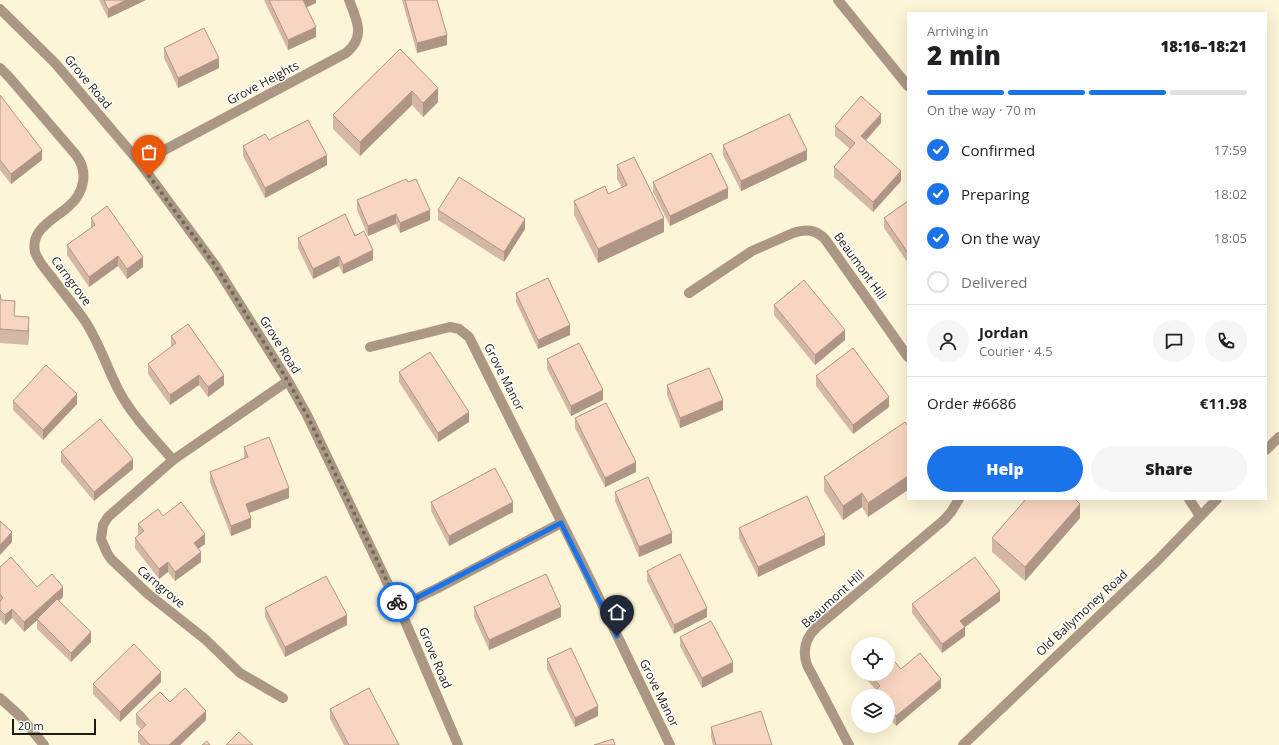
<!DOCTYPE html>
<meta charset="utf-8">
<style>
body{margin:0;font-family:"Open Sans",sans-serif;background:#f6f6f6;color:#202124;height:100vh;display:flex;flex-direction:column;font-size:15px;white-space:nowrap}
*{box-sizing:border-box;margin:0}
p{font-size:13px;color:#757577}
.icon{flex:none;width:22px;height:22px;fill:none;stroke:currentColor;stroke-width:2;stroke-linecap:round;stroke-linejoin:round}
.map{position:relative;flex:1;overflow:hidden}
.panel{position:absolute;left:907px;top:12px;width:360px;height:488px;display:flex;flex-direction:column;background:#fff;border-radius:0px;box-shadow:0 4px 16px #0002}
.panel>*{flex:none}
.fabs{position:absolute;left:851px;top:637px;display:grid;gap:8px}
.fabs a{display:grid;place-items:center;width:44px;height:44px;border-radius:50%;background:#fff;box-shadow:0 4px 16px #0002;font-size:20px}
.scale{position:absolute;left:12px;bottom:10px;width:84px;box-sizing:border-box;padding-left:4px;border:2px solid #1f1c11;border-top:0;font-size:11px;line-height:14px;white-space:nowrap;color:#1f1c11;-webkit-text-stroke:3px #fff;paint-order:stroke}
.pin{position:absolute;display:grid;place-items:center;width:34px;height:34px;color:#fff;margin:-41px -17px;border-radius:50% 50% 50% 0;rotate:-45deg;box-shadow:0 0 4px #0007}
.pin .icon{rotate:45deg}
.courier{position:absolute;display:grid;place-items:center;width:40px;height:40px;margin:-20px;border:3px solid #1a73e8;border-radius:50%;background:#fff;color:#222;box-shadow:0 1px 5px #0007}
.summary em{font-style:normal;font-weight:800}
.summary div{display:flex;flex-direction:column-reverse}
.summary{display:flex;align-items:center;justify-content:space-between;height:68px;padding:0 20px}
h1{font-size:26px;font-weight:800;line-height:30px}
.bar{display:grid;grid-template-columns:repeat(4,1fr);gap:6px 4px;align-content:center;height:48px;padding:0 20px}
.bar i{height:5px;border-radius:3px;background:#e0e0e0}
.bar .selected{background:#1a73e8}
.bar p{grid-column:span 4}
.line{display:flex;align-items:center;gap:10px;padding:0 20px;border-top:1px solid #e0e0e0}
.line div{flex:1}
.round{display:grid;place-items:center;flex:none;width:42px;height:42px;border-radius:21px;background:#f6f6f6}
ol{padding:0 20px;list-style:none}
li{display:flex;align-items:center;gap:12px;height:44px}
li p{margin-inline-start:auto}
li .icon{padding:4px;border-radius:50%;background:#1a73e8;color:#fff;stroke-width:4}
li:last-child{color:#757577}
li i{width:22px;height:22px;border:2px solid #e0e0e0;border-radius:50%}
.button{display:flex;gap:8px;margin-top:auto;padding:8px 20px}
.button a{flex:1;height:46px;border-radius:24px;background:#1a73e8;color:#fff;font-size:16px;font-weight:800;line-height:46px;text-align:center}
.button a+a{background:#f6f6f6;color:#202124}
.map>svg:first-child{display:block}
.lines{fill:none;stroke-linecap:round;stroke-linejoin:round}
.minor{stroke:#ac9785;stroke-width:10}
.wall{fill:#d5b7a5}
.shaded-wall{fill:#ae9586}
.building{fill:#f8d5c0;stroke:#ae9586}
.done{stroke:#6d6857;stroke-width:4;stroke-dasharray:0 7.2}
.route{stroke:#1a73e8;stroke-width:5}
.labels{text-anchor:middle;stroke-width:3;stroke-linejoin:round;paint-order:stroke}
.street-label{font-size:12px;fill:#1f1c11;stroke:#fff}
</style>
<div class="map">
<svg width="1279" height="745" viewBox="0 0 1279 745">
<rect width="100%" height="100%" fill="#fdf5d8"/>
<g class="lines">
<path class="minor" d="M838 0 908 86
M0 9 55 63 140 163 215 265 288 381 307 415 399 607 458 745
M0 68 9 77 76 155C89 172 84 193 69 206 55 219 30 229 35 252 38 261 44 268 50 275 61 290 74 305 85 321 99 342 107 368 119 391 133 417 154 438 173 460
M140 163 346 53C366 37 357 20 349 0
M689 293 752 251 793 233C806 229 815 229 825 239L908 357
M370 347 450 327 459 329 469 337 584 567 670 745
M1266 450 1279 437
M1189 499 1200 516
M399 607 438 588 561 523
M0 698 20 716 44 745
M283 698 240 673 205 639 148 594 111 559 107 553 101 539 103 525 108 517 173 460 288 381
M849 745 807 665C802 650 806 637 817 627L944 520 951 512 959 499
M963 745 1158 560 1217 499"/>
</g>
<path class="wall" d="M99 0H146L108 18Z
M264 0H316V3L306 7 316 37 288 50Z
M402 0H437L447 45 417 53Z
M164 48 219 68 178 88 164 58Z
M400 49 438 102 423 117 412 105 360 156 333 129V115Z
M0 95 42 160 11 184 0 170Z
M881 123 866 140 901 181 873 212 834 177V167L850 149 835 136V126Z
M723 145 807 160 741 191 723 155Z
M243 146 327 165 265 198 243 156Z
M617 165 664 232 598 263 574 215V201L608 194 622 188 617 179Z
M408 182 430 220 400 233 396 224 368 236 357 210V200Z
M653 182 728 198 670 226 653 192Z
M908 201V263L884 228V218Z
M438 210 525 229 504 262 438 220Z
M91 218 143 267 127 279 118 266 89 287 67 255V245L91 228Z
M355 236 373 260 343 274 339 266 313 279 298 248V238Z
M516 293 570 335 538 349 516 302Z
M0 294 1 300 29 331 28 345 0 343Z
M774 305 845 340 815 365 774 315Z
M171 336 224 385 208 397 199 385 170 405 148 374V364L171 347Z
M547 359 603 400 571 416 547 369Z
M399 372 469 422 438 442 399 382Z
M816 376 889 407 853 434 816 386Z
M667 385 723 410 680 428 667 395Z
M13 401 77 404 43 440 13 410Z
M575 418 636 472 605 487 575 428Z
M908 426 868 517 862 507 843 520 824 491V477Z
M244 447 289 498 249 513 251 528 231 536 210 482V472L245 459 244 457Z
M61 452 133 469 94 501 61 462Z
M615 492 672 543 639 557 615 501Z
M431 502 513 512 449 546 431 511Z
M163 516 205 544 198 549 201 562 175 581 168 572 159 579 135 548V538L139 534H138V524Z
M1080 518 1025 581 992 552V538Z
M739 528 825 545 758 577 739 538Z
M0 567 37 587 63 597 59 601 91 642 71 662 37 629V620L24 632 12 618 5 625 0 620Z
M647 571 707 617 674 634 647 581Z
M1000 601 965 627V636L942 653 912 613V604Z
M474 607 561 617 489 650 474 617Z
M265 608 347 625 285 657 265 617Z
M680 637 733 672 702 688 680 646Z
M858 655V669L856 666V656Z
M547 659 598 716 575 727 547 669Z
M901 669 941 688 896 726 888 716V696H875V691L876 690 862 674H888Z
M161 682 120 722 93 694V684Z
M170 702 206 720 180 745H141L138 742V732L141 729 136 724V714Z
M330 709 399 745H344L330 719Z
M711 727 772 745H713L711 737Z"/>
<path class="shaded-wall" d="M126 0H146L108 18V9Z
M303 0H316V3L303 9Z
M316 27V37L288 50V40Z
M447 35V45L417 53V43Z
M219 58V68L178 88V78Z
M438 88V102L423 117V103Z
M412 91V105L360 156V142Z
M881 114V123L861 146V136Z
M42 150V160L11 184V174Z
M807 150V160L741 191V181Z
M327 155V165L265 198V188Z
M901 171V181L873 212V202Z
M728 188V198L670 226V216Z
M430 210V220L400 233V223Z
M396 214V224L368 236V226Z
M664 218V232L598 263V249Z
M525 219V229L504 262V252Z
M373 250V260L343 274V265Z
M118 256V266L89 287V277Z
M339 256V266L313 279V269Z
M143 257V267L127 279V269Z
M29 317V331L28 345V331Z
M570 325V335L538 349V340Z
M845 330V340L815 365V355Z
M199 375V385L170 405V395Z
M224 375V385L208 397V387Z
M603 390V400L571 416V406Z
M77 394V404L43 440V430Z
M889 397V407L853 434V425Z
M723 400V410L680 428V418Z
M469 412V422L438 442V433Z
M133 459V469L94 501V492Z
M636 462V472L605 487V478Z
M908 476V490L868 517V503Z
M289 488V498L246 514V504Z
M862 493V507L843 520V506Z
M513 502V512L449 546V536Z
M1080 504V518L1025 581V567Z
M251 518V528L231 536V526Z
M12 532V542L0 555V545Z
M672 533V543L639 557V547Z
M205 534V544L194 552V543Z
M825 535V545L758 577V567Z
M201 552V562L175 581V572Z
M168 562V572L159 579V569Z
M63 587V597L24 632V622Z
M1000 591V601L965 627V636L942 653V644L960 621Z
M561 607V617L489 650V640Z
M707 608V617L674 634V625Z
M12 609V618L5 625V615Z
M347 615V625L285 657V647Z
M91 632V642L71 662V653Z
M733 662V672L702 688V678Z
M161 672V682L120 722V712Z
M941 679V688L896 726V716Z
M598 706V716L575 727V718Z
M206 711V720L180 745H169Z"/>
<path class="building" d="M104 0H126L108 9Z
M269 0H303L316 27 288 40Z
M405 0H437L447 35 417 43Z
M204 28 219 58 178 78 164 48Z
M400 49 438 88 423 103 412 91 360 142 333 115Z
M0 95 42 150 11 174 0 160Z
M861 96 881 114 861 136 901 171 873 202 834 167 855 143 835 126Z
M789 114 807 150 741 181 723 145Z
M308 120 327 155 265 188 243 146 265 134 269 140Z
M711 153 728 188 670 216 653 182Z
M634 157 664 218 598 249 574 201 605 186 608 194 627 185 617 165Z
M459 177 525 219 504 252 438 210Z
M406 179 408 182 416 179 430 210 400 223 396 214 368 226 357 200Z
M908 201V253L884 218Z
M107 206 143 257 127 269 118 256 89 277 67 245 95 225 91 218Z
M345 214 355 236 364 231 373 250 343 265 339 256 313 269 298 238Z
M548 278 570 325 538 340 516 293Z
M804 280 845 330 815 355 774 305Z
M0 294 1 300 15 301 14 316 29 317 28 331 0 329Z
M188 324 224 375 208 387 199 375 170 395 148 364 176 343 171 336Z
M579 343 603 390 571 406 547 359Z
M853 348 889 397 853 425 816 376Z
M430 352 469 412 438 433 399 372Z
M46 365 77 394 43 430 13 401Z
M709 368 723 400 680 418 667 385Z
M606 403 636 462 605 478 575 418Z
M100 419 133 459 94 492 61 452Z
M905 422 908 426V476L868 503 862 493 843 506 824 477Z
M269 437 289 488 246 504 251 518 231 526 210 472 248 457 244 447Z
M495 468 513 502 449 536 431 502Z
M648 477 672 533 639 547 615 492Z
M807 496 825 535 758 567 739 528Z
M1026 499H1075L1080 504 1025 567 992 538Z
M181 502 205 534 194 543 201 552 175 572 168 562 159 569 135 538 144 531 138 524 158 509 163 516Z
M0 521 12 532 0 545Z
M680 554 707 608 674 625 647 571Z
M11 557 37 587 52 574 63 587 24 622 12 609 5 615 0 610V601L3 598 0 594V567Z
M975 557 1000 591 960 621 965 627 942 644 912 604Z
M546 574 561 607 489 640 474 607Z
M326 576 347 615 285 647 265 608Z
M57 599 91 632 71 653 37 619Z
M711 621 733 662 702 678 680 637Z
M876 639 880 644H871Z
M134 644 161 672 120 712 93 684Z
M571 648 598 706 575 718 547 659Z
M920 653 941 679 896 716 888 707V696H879L875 691 880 686 870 674H888V654L901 669Z
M185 688 206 711 169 745H150L138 732 146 725 136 714 160 692 170 702Z
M369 688 399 745H349L330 709Z
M761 711 772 745H716L711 727Z
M239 732 253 745H226Z
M613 739 615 745H594Z
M207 741 210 745H202Z"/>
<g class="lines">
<path class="done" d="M149 176 215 265 288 381 307 415 397 602"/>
<path class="route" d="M397 602 399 607 561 523 617 636"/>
</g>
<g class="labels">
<g class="street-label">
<text transform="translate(88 82) rotate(50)" y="4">Grove Road</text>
<text transform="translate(263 83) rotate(-28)" y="4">Grove Heights</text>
<text transform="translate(860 266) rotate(54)" y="4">Beaumont Hill</text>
<text transform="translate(71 281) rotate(53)" y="4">Carngrove</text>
<text transform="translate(280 345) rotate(58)" y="4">Grove Road</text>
<text transform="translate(504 377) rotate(63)" y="4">Grove Manor</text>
<text transform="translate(161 587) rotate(40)" y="4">Carngrove</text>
<text transform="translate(833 599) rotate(-42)" y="4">Beaumont Hill</text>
<text transform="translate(1082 613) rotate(-43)" y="4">Old Ballymoney Road</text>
<text transform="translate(435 658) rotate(67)" y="4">Grove Road</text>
<text transform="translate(659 693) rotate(64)" y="4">Grove Manor</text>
</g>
</g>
</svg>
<div class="fabs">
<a><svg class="icon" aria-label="locate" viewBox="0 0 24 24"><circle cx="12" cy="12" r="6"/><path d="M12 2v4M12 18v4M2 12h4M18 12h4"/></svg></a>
<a><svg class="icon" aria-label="layers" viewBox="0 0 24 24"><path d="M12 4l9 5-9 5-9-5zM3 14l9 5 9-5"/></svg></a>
</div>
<div class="scale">20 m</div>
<div class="pin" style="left:149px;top:176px;background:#ea580c"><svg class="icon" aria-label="bag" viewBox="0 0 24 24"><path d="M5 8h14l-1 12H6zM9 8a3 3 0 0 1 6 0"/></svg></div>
<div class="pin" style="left:617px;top:636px;background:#1f2937"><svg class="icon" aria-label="home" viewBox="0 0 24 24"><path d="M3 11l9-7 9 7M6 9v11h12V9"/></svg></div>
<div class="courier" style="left:397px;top:602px"><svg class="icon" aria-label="bike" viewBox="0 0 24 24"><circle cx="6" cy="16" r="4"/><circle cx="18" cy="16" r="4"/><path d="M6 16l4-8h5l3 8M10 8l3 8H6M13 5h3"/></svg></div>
<section class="panel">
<div class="summary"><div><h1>2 min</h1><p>Arriving in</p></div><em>18:16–18:21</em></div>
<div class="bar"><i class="selected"></i><i class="selected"></i><i class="selected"></i><i></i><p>On the way · 70 m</p></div>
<ol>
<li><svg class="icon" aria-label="check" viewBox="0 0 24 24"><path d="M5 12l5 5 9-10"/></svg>Confirmed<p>17:59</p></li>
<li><svg class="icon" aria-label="check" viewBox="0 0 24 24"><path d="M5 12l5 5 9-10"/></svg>Preparing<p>18:02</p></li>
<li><svg class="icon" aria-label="check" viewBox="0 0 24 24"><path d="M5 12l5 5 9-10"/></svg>On the way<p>18:05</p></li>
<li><i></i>Delivered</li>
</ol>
<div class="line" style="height:72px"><a class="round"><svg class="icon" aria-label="person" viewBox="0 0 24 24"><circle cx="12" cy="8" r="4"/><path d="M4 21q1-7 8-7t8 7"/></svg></a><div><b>Jordan</b><p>Courier · 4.5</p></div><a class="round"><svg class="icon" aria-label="chat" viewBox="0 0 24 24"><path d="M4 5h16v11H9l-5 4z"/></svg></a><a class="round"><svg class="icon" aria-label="phone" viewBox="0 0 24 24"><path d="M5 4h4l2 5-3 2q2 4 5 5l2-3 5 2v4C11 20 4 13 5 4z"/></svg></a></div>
<div class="line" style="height:52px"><div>Order #6686</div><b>€11.98</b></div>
<div class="button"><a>Help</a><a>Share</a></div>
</section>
</div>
